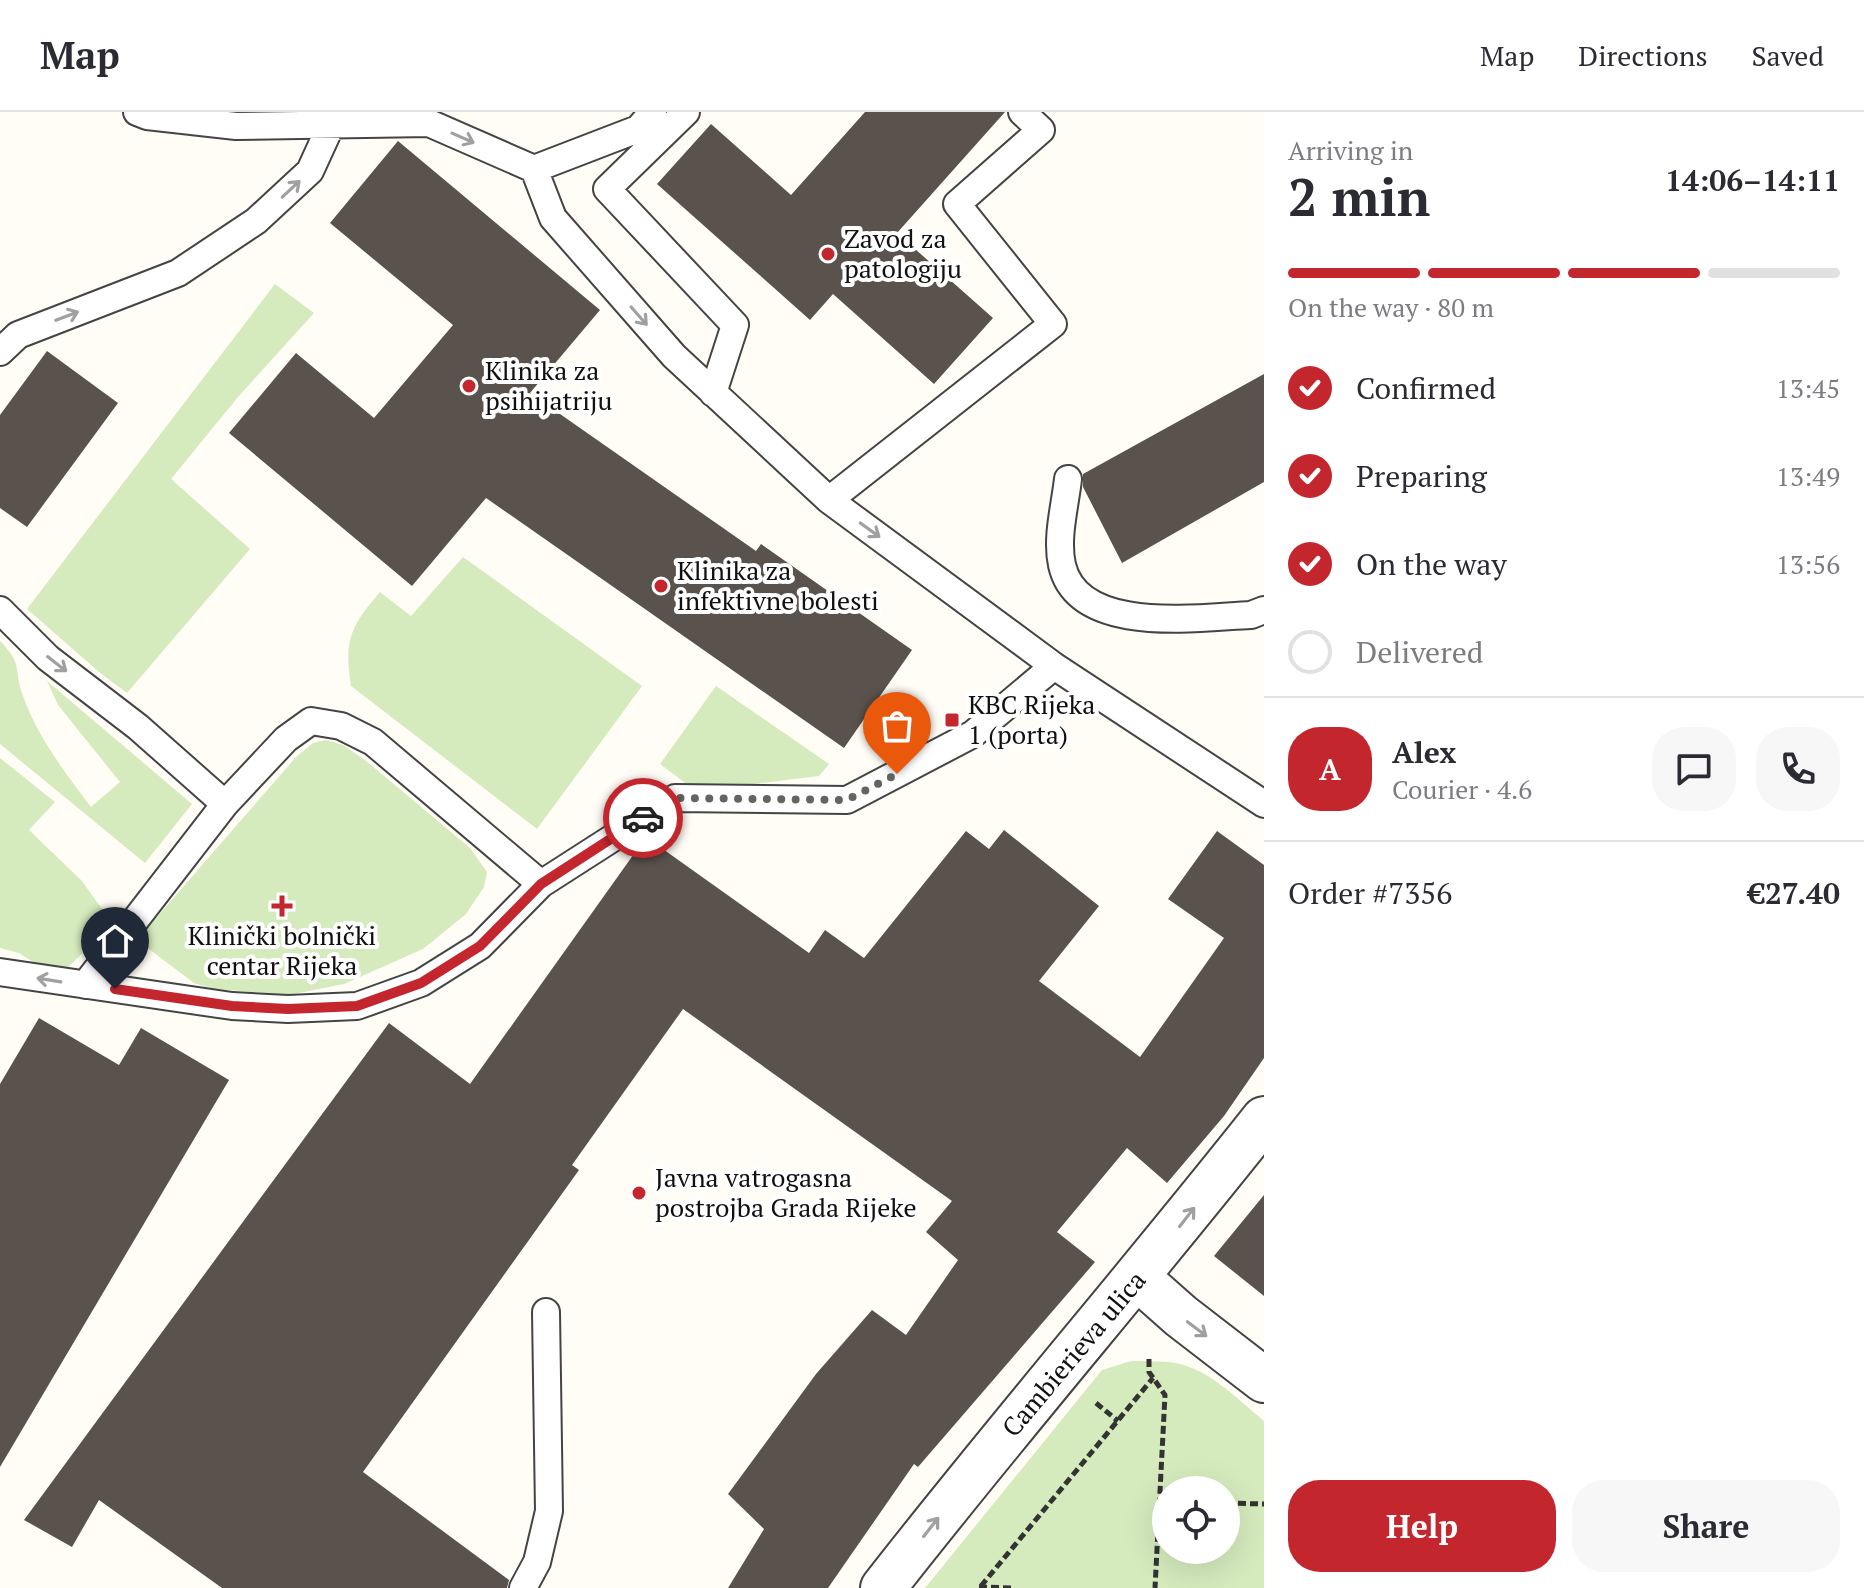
<!DOCTYPE html>
<meta charset="utf-8">
<style>
body{margin:0;font-family:"PT Serif",serif;background:#f7f7f7;color:#2b2b33;height:100vh;display:flex;flex-direction:column;font-size:30px;white-space:nowrap}
*{box-sizing:border-box;margin:0}
p{font-size:26px;color:#7c7c81}
.icon{flex:none;width:44px;height:44px;fill:none;stroke:currentColor;stroke-width:2;stroke-linecap:round;stroke-linejoin:round}
.map{position:relative;flex:1;overflow:hidden}
.drawer{display:flex;flex-direction:column;background:#fff;width:600px}
.drawer>*{flex:none}
.buttons{position:absolute;left:1152px;top:1364px;display:grid;gap:16px}
.buttons a{display:grid;place-items:center;width:88px;height:88px;border-radius:50%;background:#fff;box-shadow:0 8px 32px #0002;font-size:40px}
.pin{position:absolute;display:grid;place-items:center;width:68px;height:68px;color:#fff;margin:-82px -34px;border-radius:50% 50% 50% 0;rotate:-45deg;box-shadow:0 0 8px #0007}
.pin .icon{rotate:45deg}
.courier{position:absolute;display:grid;place-items:center;width:80px;height:80px;margin:-40px;border:6px solid #c4262e;border-radius:50%;background:#fff;color:#222;box-shadow:0 2px 10px #0007}
.summary em{font-style:normal;font-weight:700}
.summary div{display:flex;flex-direction:column-reverse}
.summary{display:flex;align-items:center;justify-content:space-between;height:136px;padding:0 24px}
h1{font-size:52px;font-weight:700;line-height:60px}
.bar{display:grid;grid-template-columns:repeat(4,1fr);gap:12px 8px;align-content:center;height:96px;padding:0 24px}
.bar i{height:10px;border-radius:6px;background:#e1e1e2}
.bar .active{background:#c4262e}
.bar p{grid-column:span 4}
.line{display:flex;align-items:center;gap:20px;padding:0 24px;border-top:2px solid #e1e1e2}
.line div{flex:1}
.round{display:grid;place-items:center;flex:none;width:84px;height:84px;border-radius:32px;background:#f7f7f7}
ol{padding:0 24px;list-style:none}
li{display:flex;align-items:center;gap:24px;height:88px}
li p{margin-inline-start:auto}
li .icon{padding:8px;border-radius:50%;background:#c4262e;color:#fff;stroke-width:4}
li:last-child{color:#7c7c81}
li i{width:44px;height:44px;border:4px solid #e1e1e2;border-radius:50%}
.action{display:flex;gap:16px;margin-top:auto;padding:16px 24px}
.action a{flex:1;height:92px;border-radius:32px;background:#c4262e;color:#fff;font-size:32px;font-weight:700;line-height:92px;text-align:center}
.action a+a{background:#f7f7f7;color:#2b2b33}
header{display:flex;align-items:center;gap:48px;box-sizing:border-box;height:112px;padding:0 40px;background:#fff;border-bottom:2px solid #e1e1e2}
header strong{font-size:38px}
nav{display:flex;gap:44px;margin-inline-start:auto;font-size:28px}
main{display:flex;flex:1;min-height:0}
.map>svg:first-child{display:block}
.green{fill:#d5ebbd;fill-rule:evenodd}
.building{fill:#5a524d}
.lines{fill:none;stroke-linecap:round;stroke-linejoin:round}
.service-casing{stroke:#444;stroke-width:30}
.minor-casing{stroke:#444;stroke-width:48}
.path{stroke:#333;stroke-width:5;stroke-dasharray:8 4;stroke-linecap:butt}
.service{stroke:#fff;stroke-width:26}
.minor{stroke:#fff;stroke-width:44}
.oneway{stroke:#a0a0a0}
.done{stroke:#646461;stroke-width:8;stroke-dasharray:0 14.4}
.route{stroke:#c4262e;stroke-width:10}
.poi-dot{fill:#c4262e;stroke:#fff;stroke-width:3}
.labels{text-anchor:middle;stroke-width:8;stroke-linejoin:round;paint-order:stroke}
.poi-label{font-size:26px;fill:#111;stroke:#fff;text-anchor:start}
.street-label{font-size:26px;fill:#111;stroke:#fff}
</style>
<header>
<strong>Map</strong>
<nav><a>Map</a><a>Directions</a><a>Saved</a></nav>
</header>
<main>
<div class="map">
<svg width="1264" height="1476" viewBox="0 0 1264 1476">
<rect width="100%" height="100%" fill="#fffdf5"/>
<path class="green" d="M275 172 314 201 238 285 171 367 250 437 127 581 99 560 27 497Z
M463 445 642 574 537 717 351 574C344 528 350 515 380 480L411 504Z
M0 529C24 553 13 557 23 584 37 624 66 662 91 695L120 670 58 593 47 569 192 692 145 751 0 632Z
M716 574 829 652 819 664 696 679 660 652Z
M326 628 343 633 365 648 470 736 487 760 484 775 466 802 423 837 344 872 289 883 214 877 194 871 137 828 296 645 313 631Z
M0 646 55 690 29 718 81 768 113 812 64 859 51 861 19 841 0 836Z
M1131 1249C1143 1249 1156 1249 1169 1250 1207 1254 1236 1286 1264 1309V1476H925L1102 1258ZM1166 1378H1226V1438H1166Z"/>
<path class="building" d="M865 0H1005L897 121 993 206 934 272 833 182 810 208 657 72 711 12 791 83Z
M398 29 600 198 530 281 756 439 761 432 912 538 844 636 486 386 412 474 229 321 296 241 374 306 453 213 330 111Z
M47 239 118 291 27 415 0 396V303Z
M1264 262V370L1122 451 1083 375V362Z
M1004 718 1099 794 1039 869 1140 945 1224 826 1168 787 1217 719 1264 753V946L1224 1004 1167 1071 1127 1036 1057 1120 1095 1150 918 1355 914 1352 828 1476H728L764 1417 728 1382 816 1262 872 1198 906 1223 958 1148 926 1120 952 1089 683 897 572 1053 579 1058 363 1360 509 1468 507 1476H222L99 1388 72 1435 24 1408 389 911 470 972 646 725 809 841 825 818 864 846 966 719 989 737Z
M39 906 119 953 141 916 229 968 0 1355V972Z
M1264 1083V1184L1214 1144Z"/>
<g class="lines">
<g class="service-casing">
<path id="service" d="M137 0 147 4 236 14 429 11 534 57 553 106 674 244 829 388 1054 554 1264 692
M686 0 607 77 735 213 713 281
M534 57 638 17 653 0
M0 240 18 223 178 161 256 109 310 59 332 11
M1068 367C1065 394 1056 426 1062 453 1078 524 1199 505 1251 503L1264 498
M829 388 1053 212 957 92 1041 18 1022 0
M0 498 48 546 138 615 225 692
M0 860 232 894 288 897 357 894 421 871 480 834 541 772 675 686 847 688 973 622 1054 554
M85 873 225 692 286 627 311 609 341 614 373 630 541 772
M523 1476 537 1450 549 1399 546 1200"/>
</g>
<g class="minor-casing">
<path id="minor" d="M1138 1166 1181 1204 1264 1268
M883 1476C1007 1317 1139 1165 1264 1007"/>
</g>
<path class="path" d="M1149 1247V1260L1165 1283 1155 1476
M1096 1291 1118 1309
M1158 1390H1166
M1226 1391 1264 1392
M981 1474 1153 1266
M979 1475 1014 1476"/>
<use href="#service" class="service"/>
<use href="#minor" class="minor"/>
</g>
<defs><path id="oneway-shaft" d="M-6 0H5M1.5-3L5.5 0L1.5 3" fill="none" stroke-width="1.6" stroke-linecap="round" stroke-linejoin="round" transform="scale(2)"/></defs>
<g class="oneway">
<use href="#oneway-shaft" transform="translate(463 26) rotate(24)"/>
<use href="#oneway-shaft" transform="translate(291 77) rotate(-43)"/>
<use href="#oneway-shaft" transform="translate(67 204) rotate(-21)"/>
<use href="#oneway-shaft" transform="translate(639 204) rotate(49)"/>
<use href="#oneway-shaft" transform="translate(870 418) rotate(36)"/>
<use href="#oneway-shaft" transform="translate(57 552) rotate(38)"/>
<use href="#oneway-shaft" transform="translate(49 868) rotate(-171)"/>
<use href="#oneway-shaft" transform="translate(1187 1105) rotate(-52)"/>
<use href="#oneway-shaft" transform="translate(1197 1217) rotate(37)"/>
<use href="#oneway-shaft" transform="translate(931 1415) rotate(-52)"/>
</g>
<g class="lines">
<path class="done" d="M643 706 675 686 847 688 897 662"/>
<path class="route" d="M115 877 232 894 288 897 357 894 421 871 480 834 541 772 643 706"/>
</g>
<g class="poi-dot">
<circle cx="828" cy="142" r="8"/>
<circle cx="469" cy="274" r="8"/>
<circle cx="661" cy="474" r="8"/>
<rect x="944" y="600" width="16" height="16" rx="4"/>
<path d="M278 782h8v8h8v8h-8v8h-8v-8h-8v-8h8z"/>
<circle cx="639" cy="1081" r="8"/>
</g>
<g class="labels">
<g class="poi-label">
<text x="844" y="136">Zavod za<tspan x="844" dy="30">patologiju</tspan></text>
<text x="485" y="268">Klinika za<tspan x="485" dy="30">psihijatriju</tspan></text>
<text x="677" y="468">Klinika za<tspan x="677" dy="30">infektivne bolesti</tspan></text>
<text x="968" y="602">KBC Rijeka<tspan x="968" dy="30">1 (porta)</tspan></text>
<text x="282" y="833" text-anchor="middle">Klinički bolnički<tspan x="282" dy="30">centar Rijeka</tspan></text>
<text x="655" y="1075">Javna vatrogasna<tspan x="655" dy="30">postrojba Grada Rijeke</tspan></text>
</g>
<g class="street-label">
<text transform="translate(1074 1242) rotate(-50)" y="9">Cambierieva ulica</text>
</g>
</g>
</svg>
<div class="buttons">
<a><svg class="icon" aria-label="locate" viewBox="0 0 24 24"><circle cx="12" cy="12" r="6"/><path d="M12 2v4M12 18v4M2 12h4M18 12h4"/></svg></a>
</div>
<div class="pin" style="left:897px;top:662px;background:#ea580c"><svg class="icon" aria-label="bag" viewBox="0 0 24 24"><path d="M5 8h14l-1 12H6zM9 8a3 3 0 0 1 6 0"/></svg></div>
<div class="pin" style="left:115px;top:877px;background:#1f2937"><svg class="icon" aria-label="home" viewBox="0 0 24 24"><path d="M3 11l9-7 9 7M6 9v11h12V9"/></svg></div>
<div class="courier" style="left:643px;top:706px"><svg class="icon" aria-label="car" viewBox="0 0 24 24"><path d="M5 17H2v-5l4-1 3-4h7l3 4 3 1v5h-3M9 17h6M6 11h13"/><circle cx="7" cy="17" r="2"/><circle cx="17" cy="17" r="2"/></svg></div>
</div>
<section class="drawer">
<div class="summary"><div><h1>2 min</h1><p>Arriving in</p></div><em>14:06–14:11</em></div>
<div class="bar"><i class="active"></i><i class="active"></i><i class="active"></i><i></i><p>On the way · 80 m</p></div>
<ol>
<li><svg class="icon" aria-label="check" viewBox="0 0 24 24"><path d="M5 12l5 5 9-10"/></svg>Confirmed<p>13:45</p></li>
<li><svg class="icon" aria-label="check" viewBox="0 0 24 24"><path d="M5 12l5 5 9-10"/></svg>Preparing<p>13:49</p></li>
<li><svg class="icon" aria-label="check" viewBox="0 0 24 24"><path d="M5 12l5 5 9-10"/></svg>On the way<p>13:56</p></li>
<li><i></i>Delivered</li>
</ol>
<div class="line" style="height:144px"><b class="round" style="background:#c4262e;color:#fff">A</b><div><b>Alex</b><p>Courier · 4.6</p></div><a class="round"><svg class="icon" aria-label="chat" viewBox="0 0 24 24"><path d="M4 5h16v11H9l-5 4z"/></svg></a><a class="round"><svg class="icon" aria-label="phone" viewBox="0 0 24 24"><path d="M5 4h4l2 5-3 2q2 4 5 5l2-3 5 2v4C11 20 4 13 5 4z"/></svg></a></div>
<div class="line" style="height:104px"><div>Order #7356</div><b>€27.40</b></div>
<div class="action"><a>Help</a><a>Share</a></div>
</section>
</main>
